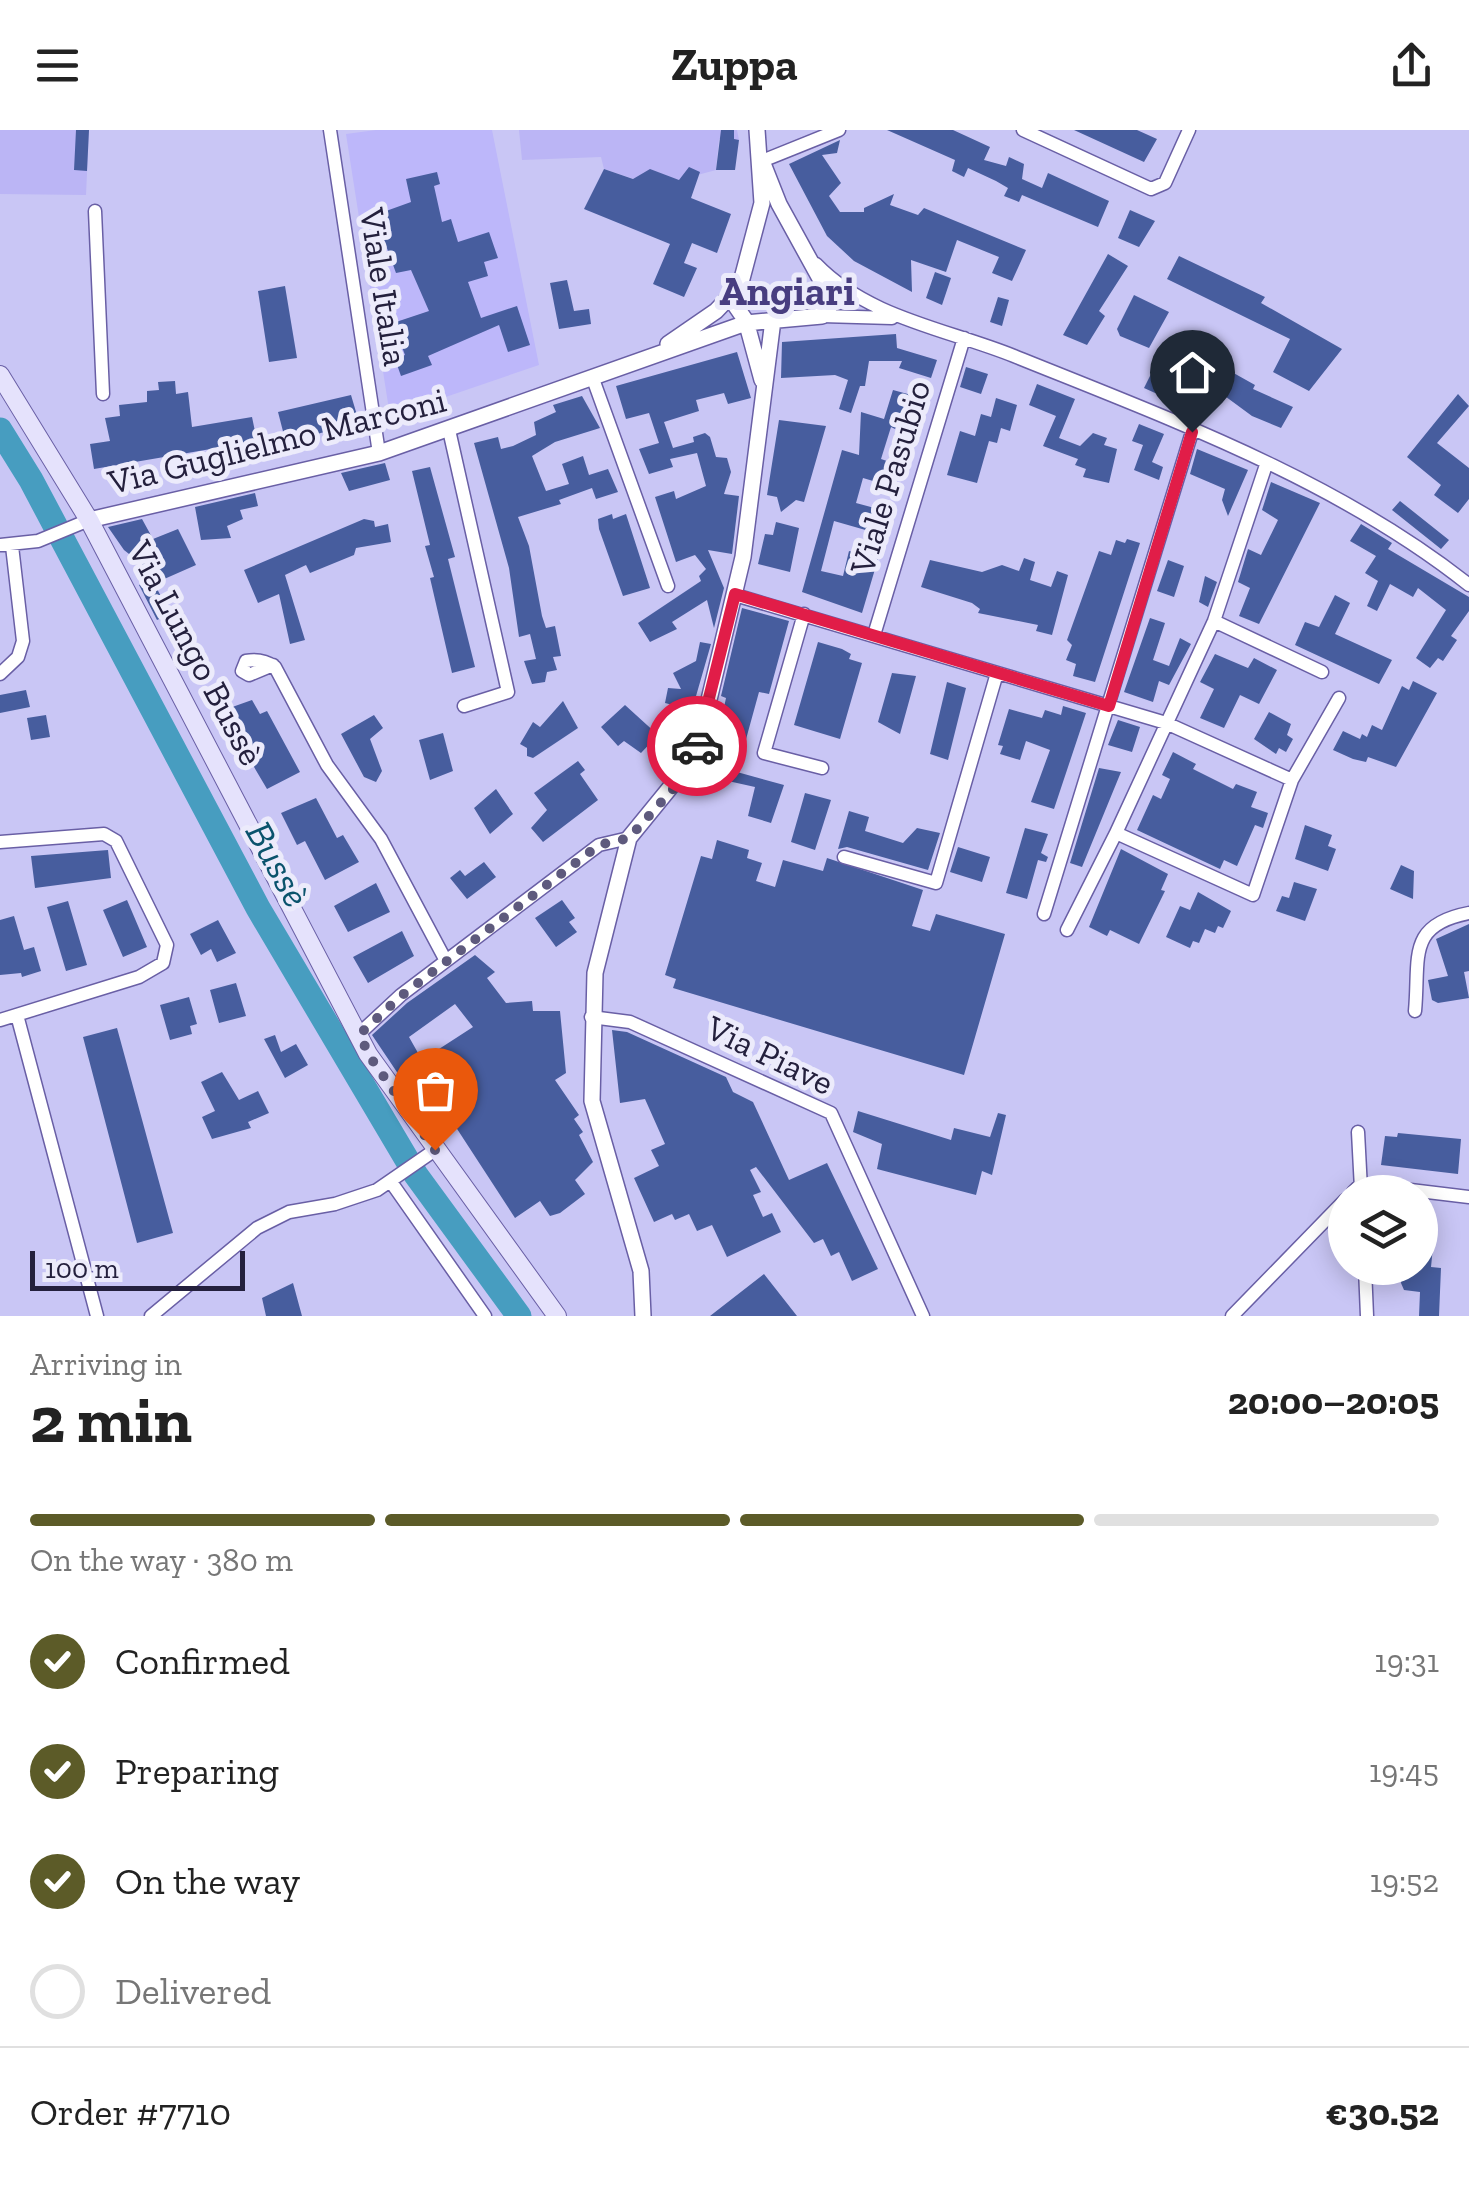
<!DOCTYPE html>
<meta charset="utf-8">
<style>
body{margin:0;font-family:"Zilla Slab",serif;background:#f6f6f6;color:#222;height:100vh;display:flex;flex-direction:column;font-size:38px;white-space:nowrap}
*{box-sizing:border-box;margin:0}
p{font-size:32px;color:#767676}
.icon{flex:none;width:55px;height:55px;fill:none;stroke:currentColor;stroke-width:2;stroke-linecap:round;stroke-linejoin:round}
.map{position:relative;height:1186px;overflow:hidden}
.side{display:flex;flex-direction:column;background:#fff;flex:1}
.side>*{flex:none}
.tools{position:absolute;left:1328px;top:1045px;display:grid;gap:20px}
.tools a{display:grid;place-items:center;width:110px;height:110px;border-radius:50%;background:#fff;box-shadow:0 5px 25px #0003;font-size:50px}
.scale{position:absolute;left:30px;bottom:25px;width:215px;box-sizing:border-box;padding-left:10px;border:5px solid #24203d;border-top:0;font-size:28px;line-height:35px;white-space:nowrap;color:#24203d;-webkit-text-stroke:8px #ecebfb;paint-order:stroke}
.pin{position:absolute;display:grid;place-items:center;width:85px;height:85px;color:#fff;margin:-102px -42px;border-radius:50% 50% 50% 0;rotate:-45deg;box-shadow:0 0 10px #0007}
.pin .icon{rotate:45deg}
.courier{position:absolute;display:grid;place-items:center;width:100px;height:100px;margin:-50px;border:8px solid #e11d48;border-radius:50%;background:#fff;color:#222;box-shadow:0 2px 12px #0007}
.head em{font-style:normal;font-weight:700}
.head div{display:flex;flex-direction:column-reverse}
.head{display:flex;align-items:center;justify-content:space-between;height:170px;padding:0 30px}
h1{font-size:65px;font-weight:700;line-height:75px}
.bar{display:grid;grid-template-columns:repeat(4,1fr);gap:15px 10px;align-content:center;height:120px;padding:0 30px}
.bar i{height:12px;border-radius:8px;background:#e0e0e0}
.bar .selected{background:#5c5b28}
.bar p{grid-column:span 4}
.line{display:flex;align-items:center;gap:25px;padding:0 30px;border-top:2px solid #e0e0e0}
.line div{flex:1}
ol{padding:0 30px;list-style:none}
li{display:flex;align-items:center;gap:30px;height:110px}
li p{margin-inline-start:auto}
li .icon{padding:10px;border-radius:50%;background:#5c5b28;color:#fff;stroke-width:4}
li:last-child{color:#767676}
li i{width:55px;height:55px;border:5px solid #e0e0e0;border-radius:50%}
header{display:flex;justify-content:space-between;align-items:center;height:130px;padding:0 30px;background:#fff;font-size:45px;font-weight:700}
.map>svg:first-child{display:block}
.built{fill:#bdb7fa}
.green{fill:#bbb5f5}
.lines{fill:none;stroke-linecap:round;stroke-linejoin:round}
.river{stroke:#479dc0;stroke-width:25}
.building{fill:#475d9e;fill-rule:evenodd}
.minor-casing{stroke:#695fa5;stroke-width:15}
.tertiary-casing{stroke:#695fa5;stroke-width:18}
.secondary-casing{stroke:#695fa5;stroke-width:20}
.minor{stroke:#fff;stroke-width:12}
.tertiary{stroke:#fff;stroke-width:15}
.secondary{stroke:#e5e2fc;stroke-width:18}
.done{stroke:#5e5a7d;stroke-width:10;stroke-dasharray:0 18}
.route{stroke:#e11d48;stroke-width:12}
.labels{text-anchor:middle;stroke-width:10;stroke-linejoin:round;paint-order:stroke}
.street-label{font-size:35px;fill:#24203d;stroke:#ecebfb}
.water-label{font-size:38px;font-style:italic;fill:#0a536c;stroke:#ecebfb}
.quarter-label{font-size:40px;font-weight:bold;fill:#483d80;stroke:#ecebfb}
</style>
<header><svg class="icon" aria-label="menu" viewBox="0 0 24 24"><path d="M4 6h16M4 12h16M4 18h16"/></svg>Zuppa<svg class="icon" aria-label="share" viewBox="0 0 24 24"><path d="M12 15V3M7 8l5-5 5 5M5 13v7h14v-7"/></svg></header>
<div class="map">
<svg width="1469" height="1186" viewBox="0 0 1469 1186">
<rect width="100%" height="100%" fill="#c9c6f5"/>
<path class="built" d="M376 0H492L539 235 390 286 346 4Z"/>
<path class="green" d="M0 0H89L86 65 0 64Z
M519 0H737L739 10 719 9 716 40 679 50 645 42 634 49 604 39 601 27 522 30Z"/>
<g class="lines">
<path class="river" d="M0 300 31 350 258 778 416 1045 519 1186"/>
</g>
<path class="building" d="M76 0H89L87 41 74 40Z
M721 0H734V9L739 10 735 40H716Z
M887 0H953L990 17 984 30 1006 36 1009 27 1024 34 1022 49 1042 58 1048 43 1109 71 1098 97 1022 65 1019 72 1004 66 1008 58 996 51 968 38 964 47 952 41 955 30Z
M1074 0H1137L1157 9 1144 32Z
M840 10 837 23 822 25 841 53 829 66 840 82H864V78L894 64 890 75 918 85 924 78 1026 120 1012 151 992 143 999 127 957 110 946 142 911 130 912 162 854 131 827 106 789 34Z
M689 37 700 42 691 68 731 84 717 123 692 113 684 133 697 138 684 167 653 154 670 114 584 79 604 39 633 49 650 39 679 50Z
M437 42 440 54 434 56 442 92 451 89 458 112 489 102 498 128 484 132 488 146 468 152 481 188 517 176 530 215 508 222 499 195 428 226 432 235 401 246 395 229 405 225 393 193 429 181 411 140 396 143 375 85 411 72 406 49Z
M1130 80 1155 91 1139 117 1118 108Z
M1108 124 1128 136 1099 181 1105 186 1087 215 1063 205Z
M1179 126 1265 167 1261 173 1342 219 1309 261 1273 242 1290 209 1167 149Z
M935 142 951 148 942 175 926 168Z
M567 150 574 181 589 179 591 194 559 199 550 153Z
M285 156 297 228 269 232 258 161Z
M1134 165 1169 182 1149 218 1120 206 1117 199Z
M998 167 1009 170 1002 196 990 192Z
M896 204 897 218 937 230 931 248 899 238 902 231H869L865 256H860L851 283 839 279 848 250 835 245 781 248 782 212Z
M737 222 751 268 728 274 724 263 696 270 699 281 664 292 673 318 694 312 693 307 705 303 710 307 716 327 727 328 731 342 724 364 739 366 732 424 708 420 724 458 714 498 707 470 672 492 677 499 650 512 638 493 701 451 699 446 706 439 695 425 676 432 655 367 674 361 676 369 706 356 697 323 670 329 673 337 649 344 639 319 659 313 649 283 626 289 616 256Z
M966 237 988 244 981 264 960 257Z
M1153 240 1193 258 1184 276 1144 258Z
M1230 241 1255 255 1253 259 1293 277 1281 298 1252 286 1218 261Z
M175 251 176 264 188 262 192 297 252 287 257 311 94 339 90 314 110 311 105 288 120 286 119 275 147 272V261L159 260 158 252Z
M1037 254 1075 269 1059 308 1080 316 1093 303 1107 308 1104 315 1117 319 1109 353 1083 347 1086 339 1075 335 1078 329 1043 316 1056 286 1029 275Z
M893 260 926 269 920 288 908 284 905 292 899 290 895 299 891 297 881 329 896 334 890 356 863 348 856 373 882 380 876 403 834 391 821 441 843 446 849 421 878 429 862 483 802 462 842 320 859 325 861 282 884 289Z
M1458 264 1469 276 1437 313 1469 338V369L1458 383 1434 365 1441 355 1407 327Z
M351 265 359 292 286 313 278 282Z
M582 266 600 298 555 312 532 326 546 361 569 354 562 334 583 326 589 345 608 339 618 362 596 369 592 358 559 370 561 374 518 387 529 416 542 486 546 498 555 496 561 526 553 527 557 540 547 542 545 552 532 554 524 531 536 529 530 504 519 507 509 438 474 313 498 307 501 319 513 316 536 305 534 292 556 282 553 275Z
M996 268 1017 275 1010 301 1001 298 997 313 989 311 977 353 947 345 960 301 975 306 981 284 991 287Z
M779 290 826 296 804 372 796 370 781 382 777 367 767 365Z
M1139 294 1164 304 1152 332 1163 337 1159 350 1134 340 1143 315 1132 311Z
M1197 319 1248 340 1228 386 1222 370 1225 359 1190 344Z
M385 333 390 350 349 361 341 343Z
M430 337 455 427 448 429 475 537 452 543 430 448 434 447 425 416 430 415 412 341Z
M1271 352 1320 373 1259 494 1239 486 1250 458 1238 452 1248 419 1261 425 1278 390 1262 380Z
M255 363 258 376 240 380 243 389 227 396 231 408 201 410 195 377Z
M1400 371 1449 410 1441 419 1392 380Z
M612 384 613 389 626 384 650 458 623 466 599 399 598 389Z
M142 389 153 409 178 399 196 435 162 450 124 420 108 397Z
M364 389 374 391 375 397 388 394 391 412 356 418 354 425 310 443 306 435 285 445 305 510 290 514 279 464 258 473 244 440Z
M776 392 799 398 790 442 758 434 765 404 773 405Z
M1361 394 1392 413 1388 419 1469 467V481L1451 506 1457 510 1443 531 1438 528 1430 538 1416 528 1446 480 1418 458 1413 467 1390 454 1377 481 1367 476 1378 451 1365 443 1376 426 1350 411Z
M1127 409 1140 413 1095 552 1073 546 1076 534 1066 530 1072 515 1067 510 1099 421 1111 425 1116 410 1125 413Z
M1024 428 1035 432 1030 450 1051 457 1057 441 1068 445 1052 505 1036 501 1038 495 978 483 980 479 972 473 921 457 930 430 982 442 1002 435 1019 441Z
M1168 430 1184 436 1174 467 1157 461Z
M1205 446 1217 452 1208 477 1199 472Z
M152 449 170 484 157 490 139 455Z
M1335 465 1350 473 1335 504 1392 530 1379 554 1295 515 1305 492 1319 497Z
M742 478 789 491 769 564 759 562 737 642 784 655 771 693 748 686 755 657 710 647 727 583 723 582 726 568 721 566Z
M1150 488 1165 493 1153 530 1169 536 1180 508 1191 514 1169 555 1159 551 1153 572 1124 562Z
M700 512 711 514 692 580 665 573 668 558 681 559 673 543 696 531Z
M818 512 842 519 851 524 849 529 862 533 840 609 794 595Z
M1215 524 1248 538 1254 528 1277 540 1259 574 1240 565 1224 598 1200 588 1214 559 1200 552Z
M892 543 916 546 900 604 878 592Z
M1413 551 1437 563 1396 637 1368 627 1366 632 1353 629 1333 620 1343 601 1360 609 1362 604 1367 607 1372 595 1382 600 1402 556 1409 560Z
M947 552 966 558 948 630 930 624Z
M26 560 30 577 0 583V565Z
M252 570 260 584 267 581 300 642 267 659 221 581Z
M563 571 578 598 533 628 527 626V618L520 614 533 592 540 597Z
M625 575 658 605 641 623 624 611 618 616 601 597Z
M1063 576 1086 583 1054 679 1031 672 1050 620 1026 611 1020 630 1000 624 1003 616 998 615 1009 579 1042 588 1045 580 1061 585Z
M1269 582 1291 594 1287 605 1293 609 1286 622 1279 618 1276 624 1254 609Z
M46 585 50 607 31 610 27 588Z
M374 585 383 598 370 609 382 641 376 652 364 647 341 604Z
M1118 590 1140 597 1132 622 1108 615Z
M443 603 453 641 430 650 419 610Z
M1173 622 1196 634 1193 639 1233 659 1236 654 1257 662 1251 677 1268 683 1263 698 1255 695 1237 736 1224 730 1220 739 1137 700 1153 665 1161 669 1170 649 1162 645Z
M578 631 585 640 580 644 598 670 543 712 531 698 547 680 534 663Z
M1099 638 1121 642 1082 737 1070 733Z
M496 659 513 684 490 704 474 678Z
M805 663 831 670 815 720 791 712Z
M316 668 337 708 343 705 359 732 325 750 305 711 297 715 281 683Z
M849 681 869 687 865 701 903 713 917 698 940 703 928 740 847 717 838 719Z
M1305 695 1332 705 1328 716 1336 719 1328 741 1295 729Z
M1025 698 1048 704 1041 723 1048 727 1046 732 1038 730 1027 769 1006 763Z
M717 710 749 720 747 728 762 733 756 751 775 757 783 730 823 741 827 728 923 760 912 796 930 801 936 784 1005 804 964 945 673 858 676 849 665 845 701 726 712 729Z
M958 717 990 727 982 752 950 742Z
M1121 719 1168 744 1161 760 1165 761 1139 814 1110 800 1107 806 1089 797Z
M108 720 111 748 35 758 31 726Z
M484 732 496 747 467 769 450 748 460 740 465 746Z
M1401 735 1414 741 1413 769 1390 759Z
M1294 752 1317 759 1305 791 1276 781 1282 766 1289 768Z
M376 753 390 782 348 802 334 776Z
M1198 762 1231 781 1223 798 1218 796 1215 803 1205 799 1199 813 1193 811 1190 818 1166 807 1180 776 1190 780Z
M127 770 147 817 123 827 103 780Z
M562 770 575 788 569 792 577 802 556 817 535 788Z
M68 771 87 835 66 841 47 777Z
M14 786 24 820 34 817 41 841 22 847 21 843 0 845V790Z
M218 790 236 823 217 832 211 819 201 825 190 804Z
M1469 794V841L1464 842 1469 868 1438 873 1432 870 1428 850 1448 846 1436 809Z
M402 801 414 826 368 853 353 827Z
M475 825 495 842 487 848 506 873 532 871 533 881H560L566 943 555 950 579 985 574 989 583 1002 579 1005 593 1032 575 1050 585 1064 560 1083 550 1086 540 1071 515 1088 448 985 473 969 452 938 409 960 372 905 407 873ZM455 874 473 897 422 930 409 907Z
M236 853 246 886 219 893 210 860Z
M189 867 197 894 190 896 192 904 170 910 160 875Z
M117 898 173 1103 137 1113 83 907Z
M612 900 627 902 726 947 733 962 753 972 789 1050 827 1033 878 1139 852 1151 839 1122 831 1126 823 1109 814 1113 756 1037 750 1040 761 1062 753 1065 763 1087 772 1083 781 1102 727 1127 712 1095 697 1101 689 1084 675 1090 672 1084 654 1092 634 1048 659 1036 651 1020 665 1014 645 969 620 973Z
M275 905 281 922 296 914 308 935 285 948 264 909Z
M222 942 239 970 258 961 269 983 248 992 251 998 212 1009 202 987 215 981 201 952Z
M858 981 951 1010 954 998 990 1007 998 983 1006 985 992 1045 982 1041 976 1065 877 1039 882 1014 853 1002Z
M1398 1003 1461 1009 1458 1044 1381 1035 1385 1006 1397 1007Z
M1421 1085 1436 1087 1431 1137 1441 1138 1439 1186H1419L1420 1162 1404 1160 1401 1153 1403 1138H1420Z
M764 1144 797 1186H710Z
M293 1153 302 1186H266L262 1168Z"/>
<g class="lines">
<g class="minor-casing">
<path id="minor" d="M330 0 379 323
M1023 0 1151 59 1165 53 1189 0
M762 31 839 0
M95 81 103 264
M816 134C868 188 947 199 1014 226 1170 289 1337 350 1469 455
M822 186 892 188
M593 249 668 456
M449 300 508 562 464 576
M1266 335 1214 491 1116 703 1253 765 1292 650 1339 568
M0 415 38 411 89 390
M735 465 1166 593 1292 650
M804 484 764 623 822 638
M1214 491 1322 542
M874 505 964 208
M273 535 249 545 242 541 246 531C257 529 266 531 275 537L327 635 381 709 446 831
M0 544 18 527 23 511 12 416
M0 712 104 704 116 711 167 815 163 833 139 847 0 890
M844 727 936 753 997 543
M1044 784 1192 302
M1067 800 1116 703
M1415 881C1420 828 1406 795 1469 783
M17 885 97 1186
M591 887 630 892 831 983 923 1186
M360 903 401 865 599 715 629 708
M1358 1002 1361 1059
M391 1052 485 1186
M1353 1062 1361 1054 1469 1067
M1365 1138 1367 1186
M151 1186 257 1098 289 1082 335 1074 377 1060 435 1020
M1232 1186 1345 1070"/>
</g>
<g class="tertiary-casing">
<path id="tertiary" d="M757 0 762 73 735 175 746 191 762 250
M668 214 716 181 736 160
M89 390 379 323 746 193 822 186 830 176 829 165 779 74 762 31
M643 1186 641 1141 592 971 595 843 629 708 691 632 702 599 743 427 773 190"/>
</g>
<g class="secondary-casing">
<path id="secondary" d="M0 245 89 390 368 924 557 1186"/>
</g>
<use href="#minor" class="minor"/>
<use href="#tertiary" class="tertiary"/>
<use href="#secondary" class="secondary"/>
</g>
<g class="lines">
<path class="done" d="M435 1020 368 924 360 904 401 866 599 715 629 708 674 658 697 616"/>
<path class="route" d="M697 616 735 464 1109 576 1192 302"/>
</g>
<g class="labels">
<g class="street-label">
<text transform="translate(384 157) rotate(81)" y="12">Viale Italia</text>
<text transform="translate(277 311) rotate(-14)" y="12">Via Guglielmo Marconi</text>
<text transform="translate(890 347) rotate(-73)" y="12">Viale Pasubio</text>
<text transform="translate(196 523) rotate(62)" y="12">Via Lungo Bussè</text>
<text transform="translate(770 925) rotate(26)" y="12">Via Piave</text>
</g>
<g class="water-label">
<text transform="translate(278 734) rotate(61)" y="13">Bussè</text>
</g>
<g class="quarter-label">
<text x="787" y="175">Angiari</text>
</g>
</g>
</svg>
<div class="tools">
<a><svg class="icon" aria-label="layers" viewBox="0 0 24 24"><path d="M12 4l9 5-9 5-9-5zM3 14l9 5 9-5"/></svg></a>
</div>
<div class="scale">100 m</div>
<div class="pin" style="left:435px;top:1020px;background:#ea580c"><svg class="icon" aria-label="bag" viewBox="0 0 24 24"><path d="M5 8h14l-1 12H6zM9 8a3 3 0 0 1 6 0"/></svg></div>
<div class="pin" style="left:1192px;top:302px;background:#1f2937"><svg class="icon" aria-label="home" viewBox="0 0 24 24"><path d="M3 11l9-7 9 7M6 9v11h12V9"/></svg></div>
<div class="courier" style="left:697px;top:616px"><svg class="icon" aria-label="car" viewBox="0 0 24 24"><path d="M5 17H2v-5l4-1 3-4h7l3 4 3 1v5h-3M9 17h6M6 11h13"/><circle cx="7" cy="17" r="2"/><circle cx="17" cy="17" r="2"/></svg></div>
</div>
<section class="side">
<div class="head"><div><h1>2 min</h1><p>Arriving in</p></div><em>20:00–20:05</em></div>
<div class="bar"><i class="selected"></i><i class="selected"></i><i class="selected"></i><i></i><p>On the way · 380 m</p></div>
<ol>
<li><svg class="icon" aria-label="check" viewBox="0 0 24 24"><path d="M5 12l5 5 9-10"/></svg>Confirmed<p>19:31</p></li>
<li><svg class="icon" aria-label="check" viewBox="0 0 24 24"><path d="M5 12l5 5 9-10"/></svg>Preparing<p>19:45</p></li>
<li><svg class="icon" aria-label="check" viewBox="0 0 24 24"><path d="M5 12l5 5 9-10"/></svg>On the way<p>19:52</p></li>
<li><i></i>Delivered</li>
</ol>
<div class="line" style="height:130px"><div>Order #7710</div><b>€30.52</b></div>
</section>
